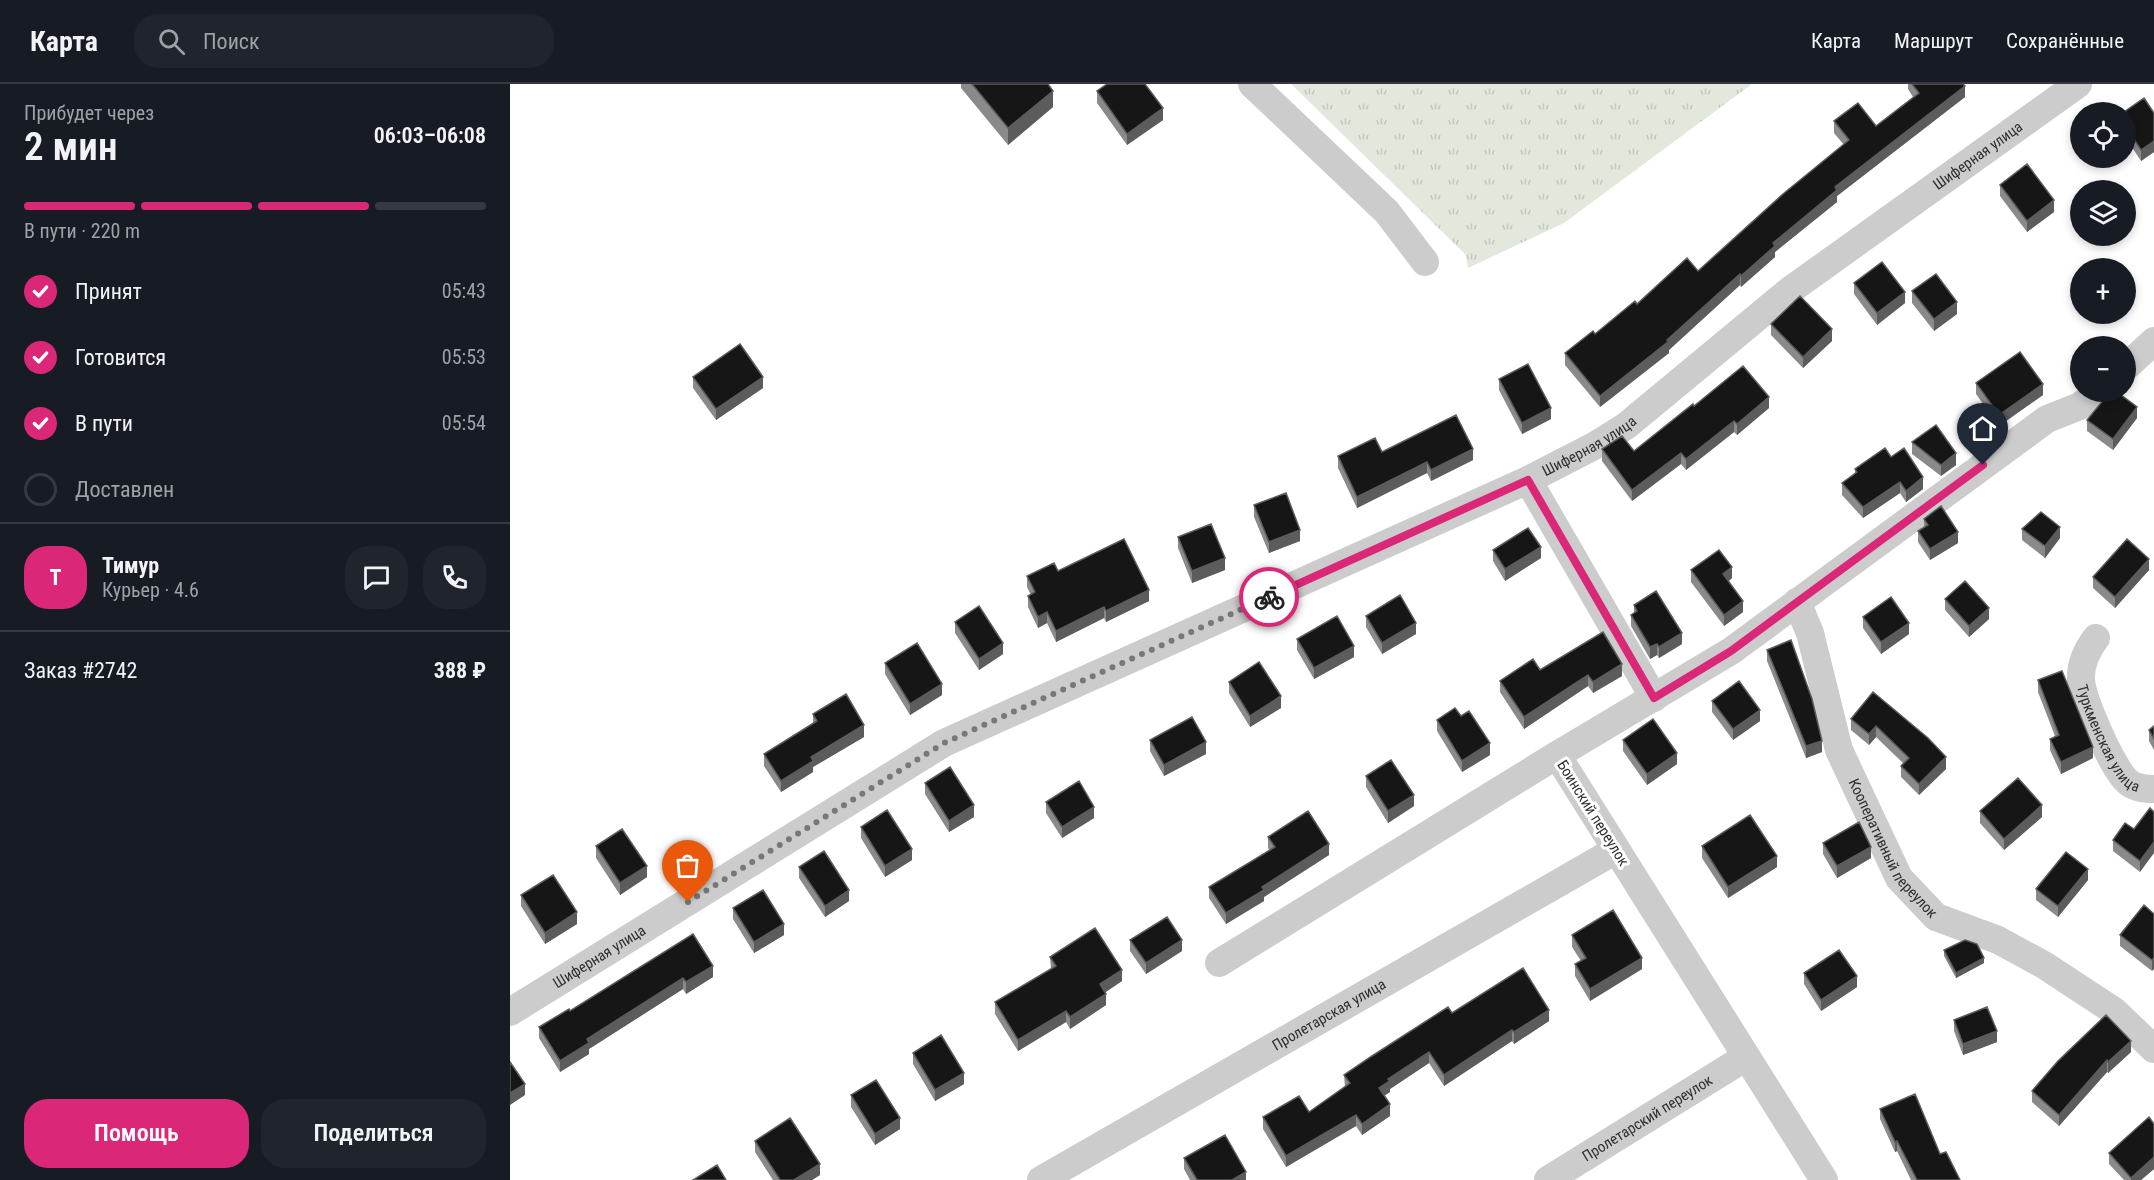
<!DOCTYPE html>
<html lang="ru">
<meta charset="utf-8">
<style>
body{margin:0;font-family:"Roboto Condensed",sans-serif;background:#20242c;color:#f1f3f6;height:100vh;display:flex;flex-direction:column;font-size:22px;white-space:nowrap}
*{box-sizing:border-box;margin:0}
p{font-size:20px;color:#9ea1a6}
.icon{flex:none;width:33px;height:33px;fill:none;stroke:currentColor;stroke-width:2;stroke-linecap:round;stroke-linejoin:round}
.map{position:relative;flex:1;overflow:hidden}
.drawer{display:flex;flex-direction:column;background:#171b24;width:510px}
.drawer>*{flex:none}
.tools{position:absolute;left:1560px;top:18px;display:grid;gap:12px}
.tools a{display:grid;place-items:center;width:66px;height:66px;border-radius:50%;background:#171b24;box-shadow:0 3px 9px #0003;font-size:30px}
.pin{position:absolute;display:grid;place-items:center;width:51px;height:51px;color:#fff;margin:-62px -26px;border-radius:50% 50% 50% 0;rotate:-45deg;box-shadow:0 0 6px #0007}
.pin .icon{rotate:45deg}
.courier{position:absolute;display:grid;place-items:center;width:60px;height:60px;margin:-30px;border:4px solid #db2777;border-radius:50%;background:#fff;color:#222;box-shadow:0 2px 8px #0007}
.headline em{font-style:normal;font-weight:600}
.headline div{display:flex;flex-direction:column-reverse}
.headline{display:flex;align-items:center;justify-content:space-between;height:102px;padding:0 24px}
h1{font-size:39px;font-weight:600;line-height:45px}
.bar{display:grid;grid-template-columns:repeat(4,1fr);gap:9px 6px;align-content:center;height:72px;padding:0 24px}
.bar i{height:8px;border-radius:4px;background:#363941}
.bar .on{background:#db2777}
.bar p{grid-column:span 4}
.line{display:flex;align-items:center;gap:15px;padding:0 24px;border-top:2px solid #363941}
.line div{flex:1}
.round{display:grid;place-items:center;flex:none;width:63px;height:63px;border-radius:24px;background:#20242c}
ol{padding:0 24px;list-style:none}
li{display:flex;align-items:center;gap:18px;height:66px}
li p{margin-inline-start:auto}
li .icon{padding:6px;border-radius:50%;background:#db2777;color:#fff;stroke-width:4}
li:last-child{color:#9ea1a6}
li i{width:33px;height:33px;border:3px solid #363941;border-radius:50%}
.cta{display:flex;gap:12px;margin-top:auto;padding:12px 24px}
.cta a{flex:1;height:69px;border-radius:24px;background:#db2777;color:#fff;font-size:24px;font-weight:600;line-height:69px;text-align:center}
.cta a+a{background:#20242c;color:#f1f3f6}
header{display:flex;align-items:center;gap:36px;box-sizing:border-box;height:84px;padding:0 30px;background:#171b24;border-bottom:2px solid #363941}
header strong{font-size:28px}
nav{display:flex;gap:33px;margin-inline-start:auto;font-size:21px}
.search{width:420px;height:54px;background:#20242c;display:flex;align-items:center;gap:15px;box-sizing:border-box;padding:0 21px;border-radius:24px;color:#9ea1a6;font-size:22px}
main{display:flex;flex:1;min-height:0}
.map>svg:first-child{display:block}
.grass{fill:url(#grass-tufts)}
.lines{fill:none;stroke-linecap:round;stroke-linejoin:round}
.minor{stroke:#ccc;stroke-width:28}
.wall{fill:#8a8a8a}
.shaded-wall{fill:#5c5c5c}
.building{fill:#161616;stroke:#5c5c5c;stroke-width:1.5}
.done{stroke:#787878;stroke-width:6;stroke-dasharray:0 10.8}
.route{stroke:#db2777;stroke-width:8}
.labels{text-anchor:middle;stroke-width:6;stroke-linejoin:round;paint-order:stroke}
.street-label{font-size:15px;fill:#2f2f2f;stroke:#fff}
</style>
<header>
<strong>Карта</strong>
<div class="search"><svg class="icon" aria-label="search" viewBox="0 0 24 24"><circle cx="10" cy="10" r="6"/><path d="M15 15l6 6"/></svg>Поиск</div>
<nav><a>Карта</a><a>Маршрут</a><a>Сохранённые</a></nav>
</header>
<main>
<section class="drawer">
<div class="headline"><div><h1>2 мин</h1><p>Прибудет через</p></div><em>06:03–06:08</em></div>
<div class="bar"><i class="on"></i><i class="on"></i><i class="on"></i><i></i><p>В пути · 220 m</p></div>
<ol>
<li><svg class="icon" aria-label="check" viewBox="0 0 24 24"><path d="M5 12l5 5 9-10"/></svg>Принят<p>05:43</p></li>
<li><svg class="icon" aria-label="check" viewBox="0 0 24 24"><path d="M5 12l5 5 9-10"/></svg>Готовится<p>05:53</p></li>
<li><svg class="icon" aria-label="check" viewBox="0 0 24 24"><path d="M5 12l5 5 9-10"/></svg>В пути<p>05:54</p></li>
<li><i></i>Доставлен</li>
</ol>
<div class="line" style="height:108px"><b class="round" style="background:#db2777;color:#fff">Т</b><div><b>Тимур</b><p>Курьер · 4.6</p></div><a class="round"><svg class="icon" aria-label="chat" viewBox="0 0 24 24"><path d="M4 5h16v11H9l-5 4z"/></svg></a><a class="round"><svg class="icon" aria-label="phone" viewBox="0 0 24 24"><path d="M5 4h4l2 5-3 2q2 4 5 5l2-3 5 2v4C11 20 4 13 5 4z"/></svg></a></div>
<div class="line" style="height:78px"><div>Заказ #2742</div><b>388 ₽</b></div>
<div class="cta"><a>Помощь</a><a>Поделиться</a></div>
</section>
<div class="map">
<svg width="1644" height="1096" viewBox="0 0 1644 1096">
<defs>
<pattern id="grass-tufts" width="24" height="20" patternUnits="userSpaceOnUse" patternTransform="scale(1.5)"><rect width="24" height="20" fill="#e3e8dc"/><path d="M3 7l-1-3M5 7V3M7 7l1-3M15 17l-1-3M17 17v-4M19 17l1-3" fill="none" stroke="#c3c7bd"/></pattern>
</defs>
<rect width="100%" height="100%" fill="#fff"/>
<path class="grass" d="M781 0H1242L1054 139 958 184 956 171Z"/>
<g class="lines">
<g class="minor">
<path d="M742 0 877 128 915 178"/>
<path d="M1616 283 1644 257"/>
<path d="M1018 396 1144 614"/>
<path id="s1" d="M1287 518 1300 549 1329 666 1389 794 1426 833 1488 856 1534 881 1604 927 1644 965"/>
<path id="s2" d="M1586 554C1576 567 1570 580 1571 597 1573 616 1603 686 1618 698 1625 704 1635 705 1644 705"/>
<path d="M709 879 1047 671"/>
<path id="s3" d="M0 928 434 659 1018 396 1084 362 1116 342 1279 207 1568 0"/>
<path id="s4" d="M531 1096 1106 766"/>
<path id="s5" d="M1038 1096 1236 973"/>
<path d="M1314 1096 1047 671 1221 567 1537 335 1570 322 1588 308"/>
</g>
</g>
<path class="wall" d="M451 0H538L543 23 498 61 451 4Z
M1398 0H1453L1455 13 1327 112V118L1265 168V173L1231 203 1230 201 1159 266V269L1090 323 1055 281V269L1085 250 1127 220 1188 187 1334 61 1324 49V37L1366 42 1403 13 1398 5Z
M587 7 653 36 617 61 587 19Z
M1616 28 1644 29V68L1631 77 1616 54Z
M1490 101 1544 128 1517 148 1490 112Z
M1344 199 1395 219 1367 241 1344 210Z
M1402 207 1447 230 1424 247 1402 219Z
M1261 240 1322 257 1293 284 1261 251Z
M183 293 253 304 206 336 183 304Z
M989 295 1041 335 1012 350 989 306Z
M1466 299 1533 311 1489 342 1466 310Z
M1184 322 1259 324 1227 351 1224 348 1176 386 1171 380 1122 417 1092 377V365L1124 367Z
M1627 334 1603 366 1577 347V336Z
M1402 358 1446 381 1431 392 1402 370Z
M872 368 963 376 921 397 917 389 847 424 828 384V372Z
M1381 373 1413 405 1396 418 1390 409 1353 434 1332 411V399L1345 390V385Z
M744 421 790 457 759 469 744 433Z
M1414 435 1448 459 1420 476 1408 458V447L1414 443Z
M1512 445 1550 454 1535 474 1512 456Z
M668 453 715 486 682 499 668 464Z
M983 466 1031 474 995 497 983 477Z
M1181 486 1222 494 1219 497 1233 528 1214 542 1181 498Z
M1639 486 1605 524 1583 504V493Z
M548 487 639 517 596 538 594 534 546 558 537 539 528 544 518 523V512L521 511 517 503V492Z
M1435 515 1479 535 1459 553 1435 526Z
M1124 521 1172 560 1149 574 1147 571 1140 575 1121 542V531L1124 530Z
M856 532 906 550 872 570 856 543Z
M1353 533 1399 550 1371 570 1353 544Z
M445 538 493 570 469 586 445 549Z
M787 555 844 573 804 595 787 566Z
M1257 566 1312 668 1296 674 1257 577Z
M375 579 432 611 400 631 375 590Z
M1030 586 1112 592 1083 609 1078 602 1014 645 990 608V597Z
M1528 596 1583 674 1551 690 1540 666V655L1545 652 1528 608Z
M719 598 771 624 740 643 719 609Z
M1363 608 1436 685 1409 711 1391 693V682L1393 679 1366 653 1359 661 1341 646V635Z
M1202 617 1250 637 1223 656 1202 628Z
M303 630 354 653 303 683V688L271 708 254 682V670L303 640Z
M951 632 980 671 952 688 927 647V636Z
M1644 642V666L1639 657V646Z
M640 656 696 670 654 692 640 667Z
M1113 656 1167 680 1137 701 1113 667Z
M856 692 904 722 878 739 856 703Z
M415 699 464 733 439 748 415 710Z
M536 718 584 734 552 754 536 729Z
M1470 727 1532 733 1494 766 1470 739Z
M1644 728 1630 788 1603 767V756L1624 745Z
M351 743 402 776 375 793 351 754Z
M758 753 819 771 754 813V817L716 840 699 814V803L759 766 758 764Z
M1313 759 1361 774 1327 794 1313 770Z
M86 762 137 793 110 811 86 774Z
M1192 762 1267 783 1218 814 1192 774Z
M289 783 339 817 315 833 289 794Z
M1578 796 1548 833 1526 816V805Z
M11 811 67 840 35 860 11 822Z
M223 824 274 851 244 869 223 835Z
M1644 830 1642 887 1610 862V851Z
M183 850 203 893 176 910 173 905 79 965V970L50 988 29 954V943L60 927Z
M1062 851 1132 885 1080 917 1065 892V880L1071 877 1062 863Z
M620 856 672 867 636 890 620 867Z
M1434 866 1474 879 1446 894 1434 872Z
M540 873 612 897 595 908 596 921 560 945 556 938 508 967 485 930V918L541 885Z
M1294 889 1347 903 1311 927 1294 900Z
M942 929 1039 937 1004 960 1002 957 934 1002 919 979 880 1005V1008L874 1012 880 1032 852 1051 846 1042 776 1083 753 1045V1033L799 1028 835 1003 834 991Z
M1444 936 1487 958 1453 971 1444 947Z
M1621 957V968L1598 989 1597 988 1549 1042 1522 1018V1007Z
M403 969 454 1000 425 1017 403 980Z
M341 1011 390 1045 365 1061 341 1023Z
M1370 1025 1430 1070 1450 1096H1401L1387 1067 1385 1068 1370 1035Z
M1644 1040V1085L1631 1096H1614L1599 1080V1069Z
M245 1057 310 1091 302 1096H263L245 1068Z
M674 1074 736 1096H680L674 1085Z"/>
<path class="shaded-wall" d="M1455 2V13L1327 112V118L1265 168V173L1231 203V192L1263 159 1325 103Z
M543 7V23L498 61V44Z
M653 24V36L617 61V50Z
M1644 57V68L1631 77V66Z
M1544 116V128L1517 148V137Z
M1230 190V201L1159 266V269L1090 323V312L1157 256Z
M1395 208V219L1367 241V229Z
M1447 218V230L1424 247V235Z
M1322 245V257L1293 284V273Z
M253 293V304L206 336V325Z
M1533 300V311L1489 342V331Z
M1259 313V324L1227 351V340Z
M1627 323V334L1603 366V355Z
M1041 324V335L1012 350V339Z
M1224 337V348L1176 386V375Z
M963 365V376L921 397V386Z
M1171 369V380L1122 417V406Z
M1446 369V381L1431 392V381Z
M917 378V389L847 424V413Z
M1413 393V405L1396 418V407Z
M1390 398V409L1353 434V423Z
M1550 443V454L1535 474V462Z
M790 446V457L759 469V458Z
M1448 448V459L1420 476V465Z
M1031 463V474L995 497V485Z
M715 474V486L682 499V487Z
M1639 475V486L1605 524V513Z
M1222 483V494L1213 501V490Z
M639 506V517L596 538V527Z
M1233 517V528L1214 542V531Z
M594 523V534L546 558V547Z
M1479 524V535L1459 553V542Z
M537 528V539L528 544V533Z
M906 539V550L872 570V559Z
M1399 539V550L1371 570V558Z
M1172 549V560L1149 574V563Z
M493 559V570L469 586V575Z
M1147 560V571L1140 575V563Z
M844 562V573L804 595V584Z
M1112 580V592L1083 609V598Z
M1078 591V602L1014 645V633Z
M432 600V611L400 631V620Z
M771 612V624L740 643V632Z
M1250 626V637L1223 656V645Z
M354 641V653L303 683V688L271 708V697L301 673Z
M1366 642V653L1359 661V650Z
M1312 657V668L1296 674V662Z
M696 658V670L654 692V681Z
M980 659V671L952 688V677Z
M1583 663V674L1551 690V678Z
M1167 669V680L1137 701V690Z
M1436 673V685L1409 711V700Z
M904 711V722L878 739V727Z
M464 721V733L439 748V737Z
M1532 721V733L1494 766V755Z
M584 723V734L552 754V743Z
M1644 758V769L1630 788V777Z
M819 760V771L754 813V817L716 840V829L752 803Z
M1361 763V774L1327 794V782Z
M402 765V776L375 793V782Z
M1267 772V783L1218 814V803Z
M137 782V793L110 811V799Z
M1578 785V796L1548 833V822Z
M339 806V817L315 833V822Z
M67 828V840L35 860V849Z
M274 840V851L244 869V858Z
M672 856V867L636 890V879Z
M1132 874V885L1080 917V905Z
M1474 874V879L1446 894V889Z
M1644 874V885L1642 887V876Z
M203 882V893L176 910V898Z
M612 886V897L590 912V900Z
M1347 892V903L1311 927V916Z
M173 894V905L79 965V970L50 988V977L77 955Z
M596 910V921L560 945V933Z
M1039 926V937L1004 960V948Z
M556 927V938L508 967V956Z
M1002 946V957L934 1002V991Z
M1487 947V958L1453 971V960Z
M1621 957V968L1598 989V978Z
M919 968V979L880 1005V1008L869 1015V1004L878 995Z
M1597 976V988L1549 1042V1031Z
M454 989V1000L425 1017V1006Z
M15 1000V1011L0 1021V1009Z
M880 1020V1032L852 1051V1040Z
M846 1031V1042L776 1083V1072Z
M390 1034V1045L365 1061V1050Z
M1387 1057V1067L1385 1068V1058Z
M1644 1073V1085L1631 1096H1621V1094Z
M310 1080V1091L302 1096H284Z
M736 1088V1096H722Z"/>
<path class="building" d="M462 0H538L543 7 498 44Z
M597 0H635L653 24 617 50 587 7Z
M1402 0H1453L1455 2 1325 103 1327 106 1263 159 1265 162 1231 192 1230 190 1157 256 1159 257 1090 312 1055 269 1083 247 1085 250 1125 217 1127 220 1177 174 1188 187 1273 110 1339 56 1324 37 1348 19 1366 42 1409 9Z
M1634 14 1644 29V57L1631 66 1616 43V28H1614Z
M1517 80 1544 116 1517 137 1490 101Z
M1372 178 1395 208 1367 229 1344 199Z
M1426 190 1447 218 1424 235 1402 207Z
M1290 212 1322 245 1293 273 1261 240Z
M230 260 253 293 206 325 183 293Z
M1510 268 1533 300 1489 331 1466 299Z
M1018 280 1041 324 1012 339 989 295Z
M1233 282 1259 313 1227 340 1224 337 1176 375 1171 369 1122 406 1092 365 1112 352 1124 367 1183 320 1184 322Z
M1600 308H1607L1627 323 1603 355 1577 336Z
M946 331 963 365 921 386 917 378 847 413 828 372 865 354 872 368Z
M1426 341 1446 369 1431 381 1402 358Z
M1375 364 1381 373 1394 364 1413 393 1396 407 1390 398 1353 423 1332 399 1347 388 1345 385Z
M776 409 790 446 759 458 744 421Z
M1431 422 1448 448 1420 465 1408 447 1418 441 1414 435Z
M1531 428 1550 443 1535 462 1512 445Z
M701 440 715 474 682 487 668 453Z
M1018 444 1031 463 995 485 983 466Z
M614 455 639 506 596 527 594 523 546 547 537 528 528 533 518 512 525 508 517 492 544 479 548 487Z
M1617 455 1639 475 1605 513 1583 493Z
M1209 466 1222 483 1213 490 1233 517 1214 531 1181 486Z
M1455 497 1479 524 1459 542 1435 515Z
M1146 507 1172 549 1149 563 1147 560 1140 563 1121 531 1127 527 1124 521Z
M890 511 906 539 872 559 856 532Z
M1381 513 1399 539 1371 558 1353 533Z
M469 522 493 559 469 575 445 538Z
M827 532 844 562 804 584 787 555Z
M1093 548 1112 580 1083 598 1078 591 1014 633 990 597 1023 575 1030 586Z
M1281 556 1302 615 1312 657 1296 662 1257 566Z
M407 559 432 600 400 620 375 579Z
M749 578 771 612 740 632 719 598Z
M1552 587 1583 663 1551 678 1540 655 1549 651 1528 596Z
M1229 597 1250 626 1223 645 1202 617Z
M1363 608 1418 654 1436 673 1409 700 1391 682 1399 674 1366 642 1359 650 1341 635Z
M336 610 354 641 301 673 303 677 271 697 254 670 307 637 303 630Z
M945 624 951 632 959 627 980 659 952 677 927 636Z
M682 633 696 658 654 681 640 656Z
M1143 635 1167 669 1137 690 1113 656Z
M1644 642V655L1639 646Z
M881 676 904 711 878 727 856 692Z
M440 683 464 721 439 737 415 699Z
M1508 694 1532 721 1494 755 1470 727Z
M569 697 584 723 552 743 536 718Z
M1640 724 1644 728V758L1630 777 1603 756 1615 739 1624 745Z
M377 726 402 765 375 782 351 743Z
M798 727 819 760 752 803 754 806 716 829 699 803 765 763 758 753Z
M1240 731 1267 772 1218 803 1192 762Z
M1349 738 1361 763 1327 782 1313 759Z
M112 745 137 782 110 799 86 762Z
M314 767 339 806 315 822 289 783Z
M1556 768 1578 785 1548 822 1526 805Z
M43 791 67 828 35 849 11 811Z
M253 806 274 840 244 858 223 824Z
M1634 821 1644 830V874L1642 876 1610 851Z
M1103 826 1132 874 1080 905 1065 880 1076 874 1062 851Z
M657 833 672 856 636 879 620 856Z
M585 844 612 886 590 900 596 910 560 933 556 927 508 956 485 918 546 882 540 873Z
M183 850 203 882 176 898 173 894 77 955 79 959 50 977 29 943 59 925 60 927Z
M1455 856 1467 860 1474 874 1446 889 1434 866Z
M1329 866 1347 892 1311 916 1294 889Z
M1013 884 1039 926 1004 948 1002 946 934 991 919 968 878 995 880 997 869 1004 880 1020 852 1040 846 1031 776 1072 753 1033 789 1012 799 1028 840 999 834 991 862 972 938 923 942 929Z
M1477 923 1487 947 1453 960 1444 936Z
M1596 931 1621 957 1598 978 1597 976 1549 1031 1522 1007 1548 977Z
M431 951 454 989 425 1006 403 969Z
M0 978 15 1000 0 1009Z
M366 996 390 1034 365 1050 341 1011Z
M1405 1010 1430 1070 1436 1068 1450 1096H1407L1387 1057 1385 1058 1370 1025Z
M1639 1033 1644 1040V1073L1621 1094 1599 1069Z
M280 1034 310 1080 284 1096H270L245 1057Z
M715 1051 736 1088 722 1096H687L674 1074Z
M207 1081 216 1096H183Z"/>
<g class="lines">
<path class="done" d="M178 818 434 659 759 513"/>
<path class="route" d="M759 513 1018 396 1144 614 1221 567 1473 381"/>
</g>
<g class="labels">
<g class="street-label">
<text dy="5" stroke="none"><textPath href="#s3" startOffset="1707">Шиферная улица</textPath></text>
<text dy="5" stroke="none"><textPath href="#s3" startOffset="1221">Шиферная улица</textPath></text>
<text dy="5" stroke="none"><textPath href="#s2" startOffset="111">Туркменская улица</textPath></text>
<text transform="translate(1083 729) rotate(58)" y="5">Боинский переулок</text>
<text dy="5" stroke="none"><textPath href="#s1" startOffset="267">Кооперативный переулок</textPath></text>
<text dy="5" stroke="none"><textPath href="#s3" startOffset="105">Шиферная улица</textPath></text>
<text dy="5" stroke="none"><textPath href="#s4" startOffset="332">Пролетарская улица</textPath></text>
<text dy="5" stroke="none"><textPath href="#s5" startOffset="117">Пролетарский переулок</textPath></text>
</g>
</g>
</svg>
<div class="tools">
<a><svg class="icon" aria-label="locate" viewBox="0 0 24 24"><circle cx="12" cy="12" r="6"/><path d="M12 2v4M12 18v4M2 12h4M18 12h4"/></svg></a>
<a><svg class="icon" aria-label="layers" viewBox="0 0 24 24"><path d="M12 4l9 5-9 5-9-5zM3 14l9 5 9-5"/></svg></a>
<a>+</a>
<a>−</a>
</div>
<div class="pin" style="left:178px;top:818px;background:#ea580c"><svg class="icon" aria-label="bag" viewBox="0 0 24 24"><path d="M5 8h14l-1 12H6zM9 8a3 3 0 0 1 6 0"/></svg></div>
<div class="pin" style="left:1473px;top:381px;background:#1f2937"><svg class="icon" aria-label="home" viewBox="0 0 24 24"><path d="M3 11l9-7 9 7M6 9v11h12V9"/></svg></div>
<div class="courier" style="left:759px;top:513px"><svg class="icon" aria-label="bike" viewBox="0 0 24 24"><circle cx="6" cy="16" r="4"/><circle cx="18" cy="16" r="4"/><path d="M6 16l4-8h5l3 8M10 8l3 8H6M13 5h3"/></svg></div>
</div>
</main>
